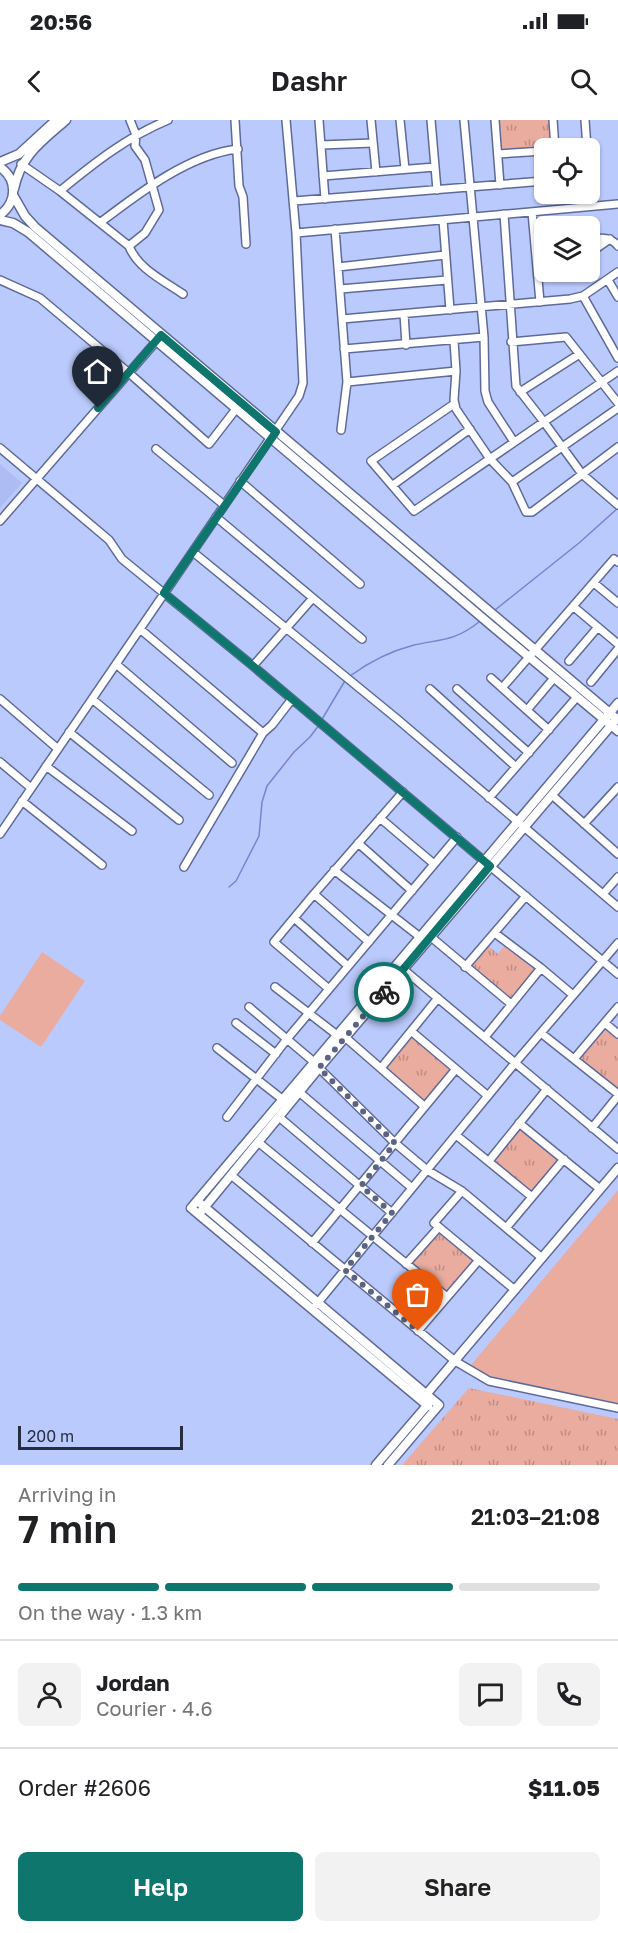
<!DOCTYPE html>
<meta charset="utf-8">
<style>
body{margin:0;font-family:"Golos Text",sans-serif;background:#f2f2f2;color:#202124;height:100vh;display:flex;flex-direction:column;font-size:22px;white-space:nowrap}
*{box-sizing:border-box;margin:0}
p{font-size:20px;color:#757577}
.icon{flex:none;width:33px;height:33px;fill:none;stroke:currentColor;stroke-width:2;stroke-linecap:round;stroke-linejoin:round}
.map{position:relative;height:1345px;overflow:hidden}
.panel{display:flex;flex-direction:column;background:#fff;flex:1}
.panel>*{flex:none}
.tools{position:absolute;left:534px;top:18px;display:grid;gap:12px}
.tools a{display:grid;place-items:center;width:66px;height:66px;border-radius:9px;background:#fff;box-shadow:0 2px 4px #0004;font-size:30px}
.scale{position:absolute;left:18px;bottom:15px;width:165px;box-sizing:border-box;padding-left:6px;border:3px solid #272d40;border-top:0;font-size:16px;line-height:21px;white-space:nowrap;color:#272d40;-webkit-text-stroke:4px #bbcafc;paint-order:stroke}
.pin{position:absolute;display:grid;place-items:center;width:51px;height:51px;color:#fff;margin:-62px -26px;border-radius:50% 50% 50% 0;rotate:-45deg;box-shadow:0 0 6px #0007}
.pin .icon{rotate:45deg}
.courier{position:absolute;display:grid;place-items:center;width:60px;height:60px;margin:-30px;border:4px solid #0f766e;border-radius:50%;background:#fff;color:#222;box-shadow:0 2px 8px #0007}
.summary em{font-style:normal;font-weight:600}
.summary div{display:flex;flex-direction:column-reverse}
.summary{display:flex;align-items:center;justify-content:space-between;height:102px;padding:0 18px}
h1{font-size:39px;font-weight:600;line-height:45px}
.bar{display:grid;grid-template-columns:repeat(4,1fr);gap:9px 6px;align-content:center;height:72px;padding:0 18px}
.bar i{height:8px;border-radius:4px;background:#e0e0e0}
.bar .selected{background:#0f766e}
.bar p{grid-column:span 4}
.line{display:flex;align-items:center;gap:15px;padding:0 18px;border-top:2px solid #e0e0e0}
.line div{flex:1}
.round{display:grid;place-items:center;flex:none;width:63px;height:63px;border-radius:9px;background:#f2f2f2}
.button{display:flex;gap:12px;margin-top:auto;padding:12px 18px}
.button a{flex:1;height:69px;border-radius:9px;background:#0f766e;color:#fff;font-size:24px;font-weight:600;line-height:69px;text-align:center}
.button a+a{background:#f2f2f2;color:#202124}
.status{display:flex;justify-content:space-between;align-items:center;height:42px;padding:0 30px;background:#fff;direction:ltr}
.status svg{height:16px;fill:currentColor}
header{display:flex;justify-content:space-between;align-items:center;height:78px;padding:0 18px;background:#fff;font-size:27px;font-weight:600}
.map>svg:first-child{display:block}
.built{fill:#adbdf4}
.park{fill:url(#park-tufts)}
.pitch{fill:#eaac9f}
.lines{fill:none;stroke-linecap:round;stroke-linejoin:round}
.stream{stroke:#7386d1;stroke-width:1.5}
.minor-casing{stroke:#5e6a97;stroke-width:10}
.tertiary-casing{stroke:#5e6a97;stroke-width:11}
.minor{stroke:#fff;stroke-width:7}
.tertiary{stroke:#fff;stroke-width:8}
.done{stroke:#5b6482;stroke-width:6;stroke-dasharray:0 10.8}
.route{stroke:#0f766e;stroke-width:8}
</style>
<div class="status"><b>20:56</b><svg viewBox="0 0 49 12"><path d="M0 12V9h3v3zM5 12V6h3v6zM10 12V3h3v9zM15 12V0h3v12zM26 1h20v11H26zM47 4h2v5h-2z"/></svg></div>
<header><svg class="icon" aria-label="back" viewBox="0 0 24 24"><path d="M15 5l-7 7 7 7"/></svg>Dashr<svg class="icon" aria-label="search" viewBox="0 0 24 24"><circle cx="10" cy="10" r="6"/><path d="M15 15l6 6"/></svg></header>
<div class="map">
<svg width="618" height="1345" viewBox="0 0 618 1345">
<defs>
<pattern id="park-tufts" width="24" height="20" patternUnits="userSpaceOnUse" patternTransform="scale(1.5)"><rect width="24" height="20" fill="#eaac9f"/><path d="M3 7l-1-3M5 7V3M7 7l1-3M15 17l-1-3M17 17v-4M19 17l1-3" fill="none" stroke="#be8c83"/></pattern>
</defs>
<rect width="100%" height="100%" fill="#bbcafc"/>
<path class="built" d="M0 344 22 363 0 388Z"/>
<path class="park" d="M500 0H549L551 26 502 30Z
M489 826 498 834 504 826 536 849 509 879 471 847Z
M605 908 618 919V971L579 939Z
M411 916 452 950 425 981 384 947Z
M521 1008 559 1039 532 1072 494 1040Z
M438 1110 475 1141 448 1174 410 1142Z
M469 1268 618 1299V1345H402Z"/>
<path class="pitch" d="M42 832 85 861 41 927 0 900V896Z
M618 1070V1284L486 1255 471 1245Z"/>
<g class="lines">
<path class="stream" d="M495 490 579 423 618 388
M350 556C369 542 391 531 414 525 442 519 455 521 479 502
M321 601 346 559
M229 767 236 761 259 716 262 682 267 666 294 632 310 617 319 605"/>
<g class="minor-casing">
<path id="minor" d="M235 0 239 66 243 77 246 124
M319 0 325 79
M371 0 376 52
M400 0 405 49
M431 0 437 70
M464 0 484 217 485 271 488 282 514 322
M495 0 500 65
M553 0 555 28
M585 0 587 28
M321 25 373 23
M498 34 544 31
M21 44 60 71C94 43 127 17 168 0
M590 55 592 86
M323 56 435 47
M60 71 129 126C137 148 164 161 183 174
M294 81 544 61
M532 92 540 182
M504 94 516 266 544 302 582 354 618 385
M443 100 450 190
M101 102C139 73 190 34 238 29
M335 109 347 262 341 310
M296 113 618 84
M590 119C601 118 610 116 618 126
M129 126 145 113 159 90 145 40 135 26 136 15 130 0
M590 133 610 119
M338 147 445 135
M0 160 40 178 129 253 209 324 236 289
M608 160 618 177
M340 169 447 160
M583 176 618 238
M404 194 406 225
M342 199 570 179 583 176 618 152
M454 221 456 251 454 280 456 289 490 339 512 362 526 392H532L618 327
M511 222 566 217 618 283
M344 229 484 217
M347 262 456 251
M520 272 578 235
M454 284 371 341 414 391 618 251
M0 328 109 420 122 439 253 546 618 854
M156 329 224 385
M240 361 360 464
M512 362 618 288
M393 365 470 309
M216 397 362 519
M0 401 160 217
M193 432 396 598 618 787
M594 463 618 483
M574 487 618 524
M140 509 263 613
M569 541 598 507
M116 544 232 643
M253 546 312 479
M491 558 549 610
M591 562 618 529
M502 568 614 439 618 442
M430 569 516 647
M457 569 529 633
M0 579 58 629
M92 579 209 675
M527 590 554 558
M69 612 179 700
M0 642 31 668
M46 646 132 711
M552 675 618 734
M489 678 577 577
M22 681 102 745
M380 698 434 744
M584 704 618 667
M0 714 299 276 303 263 296 113 286 0
M358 723 412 771
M184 747 263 613 272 605 292 579
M334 750 420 817
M314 774 369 822
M603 774 618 757
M294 798 348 846
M496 814 541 848 573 875
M431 817 511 884
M465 847 526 776
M403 849 618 1029
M275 867 337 915
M329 869 274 822 314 774 403 672
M249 887 314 942
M236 903 276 934
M605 903 618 914
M411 911 488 976
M541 913 618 974
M485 917 541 848
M346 918 424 986
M217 928 282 979
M574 939 618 887
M319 948 395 1023 427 1050 462 1071 542 1138
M381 948 438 878
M299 972 412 1068
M227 997 287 919 457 717
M279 997 392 1093
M519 1003 600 1069
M592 1008 618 976
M456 1015 532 1077
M258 1022 447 1177
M489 1041 547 969
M231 1055 455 1241 489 1261 618 1288
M462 1071 434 1103 515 1170
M506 1108 564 1039
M312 1123 456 949
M406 1144 439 1107
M316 1185 515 943 618 823
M418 1211 479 1140"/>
</g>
<g class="tertiary-casing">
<path id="tertiary" d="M0 42 19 34 56 0
M0 47C18 60 17 82 0 95
M14 69C21 35 41 22 66 0
M13 75 25 96 35 107 618 600
M0 100 13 103 28 112 492 506 618 611
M201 1084 439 1285 388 1345
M199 1094 319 948 614 602
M424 1277 618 1048
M428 1286 191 1088 618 583
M376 1345 430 1282"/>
</g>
<use href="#minor" class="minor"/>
<use href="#tertiary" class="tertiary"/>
</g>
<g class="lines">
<path class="done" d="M384 872 319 948 395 1023 361 1066 392 1093 345 1150 418 1211"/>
<path class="route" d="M98 288 161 215 276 312 164 473 253 546 490 746 384 872"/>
</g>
</svg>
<div class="tools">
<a><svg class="icon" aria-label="locate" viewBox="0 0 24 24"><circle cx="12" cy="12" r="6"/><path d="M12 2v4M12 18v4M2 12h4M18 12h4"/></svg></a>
<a><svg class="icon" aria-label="layers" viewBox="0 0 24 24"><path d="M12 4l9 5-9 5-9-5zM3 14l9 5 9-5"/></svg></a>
</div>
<div class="scale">200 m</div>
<div class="pin" style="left:418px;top:1211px;background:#ea580c"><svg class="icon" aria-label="bag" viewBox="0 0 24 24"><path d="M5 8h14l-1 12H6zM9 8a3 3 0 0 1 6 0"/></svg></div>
<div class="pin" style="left:98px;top:288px;background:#1f2937"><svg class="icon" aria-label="home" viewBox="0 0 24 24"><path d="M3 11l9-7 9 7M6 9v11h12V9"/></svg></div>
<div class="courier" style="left:384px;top:872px"><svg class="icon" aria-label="bike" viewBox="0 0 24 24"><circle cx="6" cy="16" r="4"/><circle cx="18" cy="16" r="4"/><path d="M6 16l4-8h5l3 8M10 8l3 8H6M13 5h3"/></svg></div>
</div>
<section class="panel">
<div class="summary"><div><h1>7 min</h1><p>Arriving in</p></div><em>21:03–21:08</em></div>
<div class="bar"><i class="selected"></i><i class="selected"></i><i class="selected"></i><i></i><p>On the way · 1.3 km</p></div>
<div class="line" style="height:108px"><a class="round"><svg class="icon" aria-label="person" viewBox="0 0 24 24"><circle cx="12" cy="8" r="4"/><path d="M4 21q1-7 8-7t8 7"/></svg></a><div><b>Jordan</b><p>Courier · 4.6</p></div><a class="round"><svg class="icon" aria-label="chat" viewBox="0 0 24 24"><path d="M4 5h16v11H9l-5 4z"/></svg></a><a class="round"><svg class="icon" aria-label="phone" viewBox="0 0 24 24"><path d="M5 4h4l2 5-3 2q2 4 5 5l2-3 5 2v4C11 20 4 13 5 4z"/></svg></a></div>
<div class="line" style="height:78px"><div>Order #2606</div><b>$11.05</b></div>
<div class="button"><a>Help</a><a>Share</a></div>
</section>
